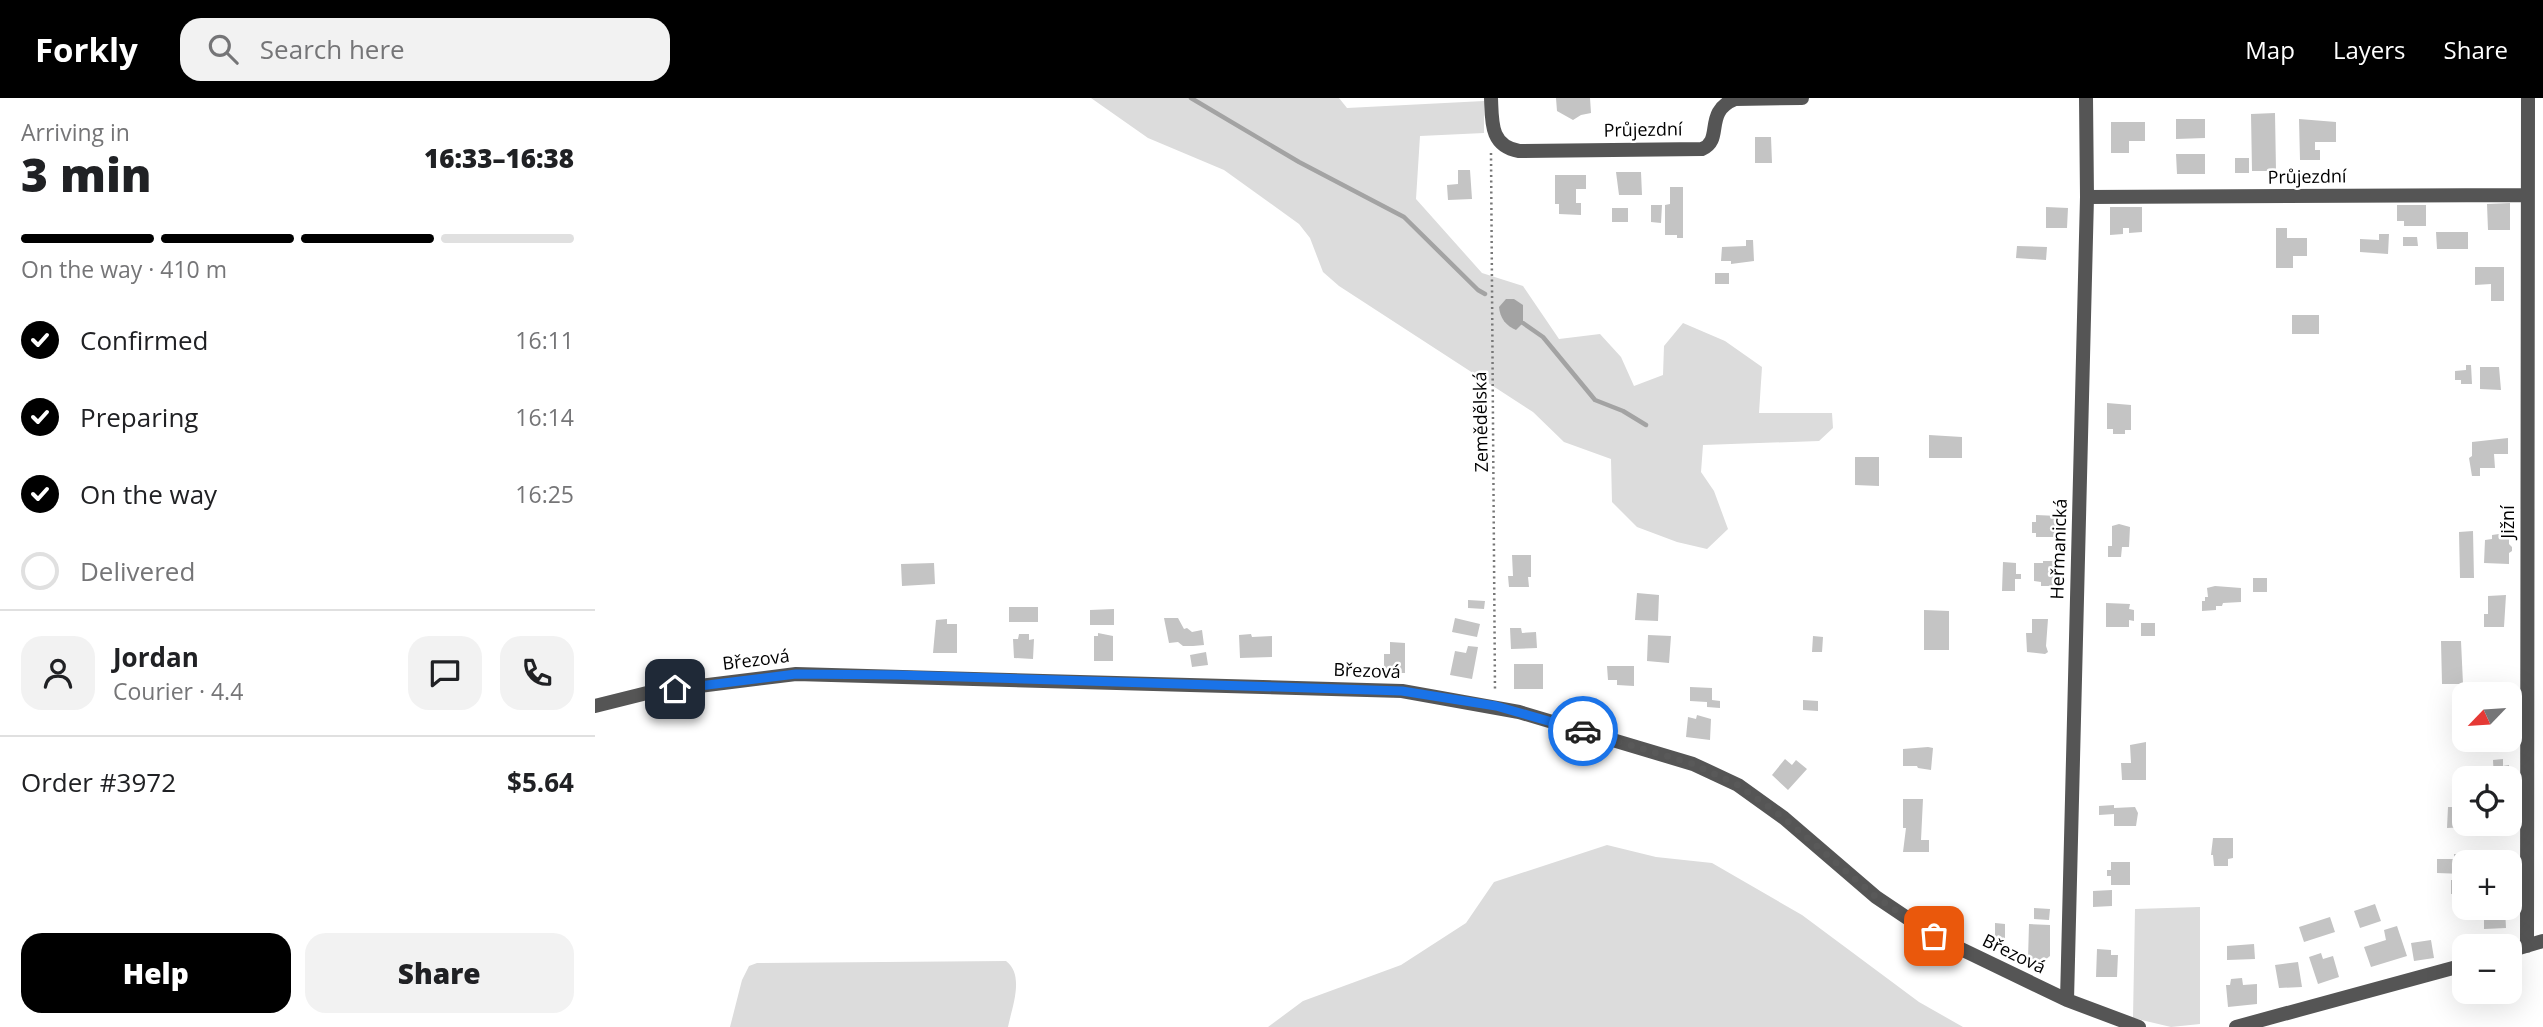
<!DOCTYPE html>
<meta charset="utf-8">
<style>
body{margin:0;font-family:"Open Sans",sans-serif;background:#f2f2f2;color:#202124;height:100vh;display:flex;flex-direction:column;font-size:26px;white-space:nowrap}
*{box-sizing:border-box;margin:0}
p{font-size:23px;color:#757577}
.icon{flex:none;width:38px;height:38px;fill:none;stroke:currentColor;stroke-width:2;stroke-linecap:round;stroke-linejoin:round}
.map{position:relative;flex:1;overflow:hidden}
.drawer{display:flex;flex-direction:column;background:#fff;width:595px}
.drawer>*{flex:none}
.needle{width:46px;rotate:245deg}
.buttons{position:absolute;left:1857px;top:584px;display:grid;gap:14px}
.buttons a{display:grid;place-items:center;width:70px;height:70px;border-radius:14px;background:#fff;box-shadow:0 7px 28px #0002;font-size:35px}
.pin{position:absolute;display:grid;place-items:center;width:60px;height:60px;color:#fff;margin:-30px;border-radius:14px;box-shadow:0 4px 10px #0006}
.courier{position:absolute;display:grid;place-items:center;width:70px;height:70px;margin:-35px;border:5px solid #1a73e8;border-radius:50%;background:#fff;color:#222;box-shadow:0 2px 9px #0007}
.headline em{font-style:normal;font-weight:800}
.headline div{display:flex;flex-direction:column-reverse}
.headline{display:flex;align-items:center;justify-content:space-between;height:119px;padding:0 21px}
h1{font-size:46px;font-weight:800;line-height:52px}
.bar{display:grid;grid-template-columns:repeat(4,1fr);gap:10px 7px;align-content:center;height:84px;padding:0 21px}
.bar i{height:9px;border-radius:5px;background:#e0e0e0}
.bar .current{background:#000}
.bar p{grid-column:span 4}
.line{display:flex;align-items:center;gap:18px;padding:0 21px;border-top:2px solid #e0e0e0}
.line div{flex:1}
.round{display:grid;place-items:center;flex:none;width:74px;height:74px;border-radius:21px;background:#f2f2f2}
ol{padding:0 21px;list-style:none}
li{display:flex;align-items:center;gap:21px;height:77px}
li p{margin-inline-start:auto}
li .icon{padding:7px;border-radius:50%;background:#000;color:#fff;stroke-width:4}
li:last-child{color:#757577}
li i{width:38px;height:38px;border:4px solid #e0e0e0;border-radius:50%}
.action{display:flex;gap:14px;margin-top:auto;padding:14px 21px}
.action a{flex:1;height:80px;border-radius:21px;background:#000;color:#fff;font-size:28px;font-weight:800;line-height:80px;text-align:center}
.action a+a{background:#f2f2f2;color:#202124}
header{display:flex;align-items:center;gap:42px;box-sizing:border-box;height:98px;padding:0 35px;background:#000;color:#fff}
header strong{font-size:33px}
nav{display:flex;gap:38px;margin-inline-start:auto;font-size:24px}
.search{width:490px;height:63px;background:#f2f2f2;display:flex;align-items:center;gap:18px;box-sizing:border-box;padding:0 24px;border-radius:21px;color:#757577;font-size:26px}
main{display:flex;flex:1;min-height:0}
.map>svg:first-child{display:block}
.green{fill:#dcdcdc}
.water{fill:#a3a3a3}
.lines{fill:none;stroke-linecap:round;stroke-linejoin:round}
.stream{stroke:#a3a3a3;stroke-width:4.5}
.building{fill:#c4c4c4}
.path{stroke:#777;stroke-width:2.5;stroke-dasharray:2 3.5;stroke-linecap:butt}
.minor{stroke:#555;stroke-width:14}
.done{stroke:#595959;stroke-width:7;stroke-dasharray:0 12.6}
.route{stroke:#1a73e8;stroke-width:9}
.labels{text-anchor:middle;stroke-width:5;stroke-linejoin:round;paint-order:stroke}
.street-label{font-size:18px;fill:#000;stroke:#fff}
</style>
<header>
<strong>Forkly</strong>
<div class="search"><svg class="icon" aria-label="search" viewBox="0 0 24 24"><circle cx="10" cy="10" r="6"/><path d="M15 15l6 6"/></svg>Search here</div>
<nav><a>Map</a><a>Layers</a><a>Share</a></nav>
</header>
<main>
<section class="drawer">
<div class="headline"><div><h1>3 min</h1><p>Arriving in</p></div><em>16:33–16:38</em></div>
<div class="bar"><i class="current"></i><i class="current"></i><i class="current"></i><i></i><p>On the way · 410 m</p></div>
<ol>
<li><svg class="icon" aria-label="check" viewBox="0 0 24 24"><path d="M5 12l5 5 9-10"/></svg>Confirmed<p>16:11</p></li>
<li><svg class="icon" aria-label="check" viewBox="0 0 24 24"><path d="M5 12l5 5 9-10"/></svg>Preparing<p>16:14</p></li>
<li><svg class="icon" aria-label="check" viewBox="0 0 24 24"><path d="M5 12l5 5 9-10"/></svg>On the way<p>16:25</p></li>
<li><i></i>Delivered</li>
</ol>
<div class="line" style="height:126px"><a class="round"><svg class="icon" aria-label="person" viewBox="0 0 24 24"><circle cx="12" cy="8" r="4"/><path d="M4 21q1-7 8-7t8 7"/></svg></a><div><b>Jordan</b><p>Courier · 4.4</p></div><a class="round"><svg class="icon" aria-label="chat" viewBox="0 0 24 24"><path d="M4 5h16v11H9l-5 4z"/></svg></a><a class="round"><svg class="icon" aria-label="phone" viewBox="0 0 24 24"><path d="M5 4h4l2 5-3 2q2 4 5 5l2-3 5 2v4C11 20 4 13 5 4z"/></svg></a></div>
<div class="line" style="height:91px"><div>Order #3972</div><b>$5.64</b></div>
<div class="action"><a>Help</a><a>Share</a></div>
</section>
<div class="map">
<svg width="1948" height="929" viewBox="0 0 1948 929">
<rect width="100%" height="100%" fill="#fff"/>
<path class="green" d="M496 0H744L752 10 889 3V35L825 38 821 101 887 175 928 188 964 241 1005 236 1026 259 1039 288 1068 277 1069 248 1088 225 1130 243 1167 269 1164 315H1237L1238 330 1224 343 1108 347 1106 374 1119 393 1133 431 1112 451 1082 444 1042 429 1017 404 1016 361 969 344 938 314 744 188 728 174 715 140 704 126 629 72 553 40Z
M1012 747 1061 759 1117 765 1207 817 1324 904 1368 929H673L708 903 806 867 871 825 899 784Z
M1605 809V926L1576 929 1538 920 1540 811Z
M411 863C430 877 417 909 413 929H135L147 882 154 868 162 865Z"/>
<path class="water" d="M911 201H919L928 207V225L921 232C911 228 905 220 904 209Z"/>
<g class="lines">
<path class="stream" d="M596 0 704 64 809 119 883 192 890 196
M928 225 948 239 1000 302 1028 313 1051 327"/>
</g>
<path class="building" d="M961 0H995L996 15 986 17 978 22 962 13Z
M1680 15 1681 73H1657L1656 16Z
M1581 21H1610V40L1581 41Z
M1704 21 1741 24V44H1720V52H1725V62H1705Z
M1516 24H1550V43H1534V55H1516Z
M1160 39H1176L1177 65H1160Z
M1581 56H1610V76H1582Z
M1640 60H1654V75H1640Z
M863 72H875L877 101 853 102 852 87 863 86Z
M1021 74H1046L1047 97H1024Z
M960 77H991V91H981V105H986V117L964 116V106H960Z
M1075 89H1088V140H1082V137H1070V107L1075 106Z
M1915 105V132H1893L1892 106Z
M1056 107H1067L1066 125 1056 124Z
M1802 107H1831V128H1809V123H1802Z
M1451 109 1473 110 1472 130H1451Z
M1515 109H1547V134L1534 135V130H1528V136L1515 137Z
M1017 110H1033V124H1017Z
M1681 130H1692V140H1712V158H1698V170H1681Z
M1841 134H1873V151H1842Z
M1784 136H1794L1793 156 1765 154V141L1784 142Z
M1808 139H1822L1823 148H1808Z
M1151 142H1158L1159 163 1136 166V163H1126L1127 149 1151 148Z
M1422 148 1452 149 1451 162 1421 160Z
M1880 169H1909V203H1896V186L1880 187Z
M1120 175H1134V186H1120Z
M1697 217H1724V236H1697Z
M1871 267H1876L1877 286H1866V282H1860V273L1871 272Z
M1885 269H1904L1906 292 1885 291Z
M1512 305 1536 307V332H1530V336H1518V331H1512Z
M1334 337 1367 339V360H1334Z
M1913 340V356H1899L1900 370H1885V378H1877L1874 360 1877 358V344Z
M1260 359H1284V388L1260 387Z
M1441 417 1463 418V439H1441V435H1437V424H1441Z
M1524 426 1535 429 1534 449H1527L1526 459H1513V448H1517V428Z
M1878 433 1879 480H1865L1864 434Z
M1904 436V439L1914 440V446L1917 449V453L1914 455V466L1889 465 1890 442 1897 441V437Z
M917 457H936V479H933L934 489H914L913 478H918Z
M1448 463H1458V469H1461L1460 488H1446V484L1439 483V465H1448Z
M1408 464 1421 465V476H1426V481H1420V493H1407Z
M339 465 340 486 307 488 306 466Z
M1658 480H1672V494H1658Z
M1620 488 1646 490V504L1628 505 1627 508H1621V512L1607 513V503H1610V499H1613L1612 490Z
M1042 495 1064 497 1063 523 1040 522Z
M1911 497 1909 529H1889V516H1893V498Z
M873 502 890 503 889 511 873 510Z
M1511 505 1535 506 1534 511 1539 512V523L1534 522V529H1511Z
M414 509H443V524H414Z
M519 511V527H495V512Z
M1329 512 1354 513V552H1329Z
M569 520H583L589 531 592 530 597 534 607 532 609 547 598 548H588L583 544 574 545Z
M860 520 885 526 882 539 857 534Z
M352 521V526H362V555H338L341 522Z
M1437 521H1453L1451 548 1453 554 1450 556 1432 554 1431 535H1437Z
M1546 525H1560V538H1546Z
M915 530H926L927 535 941 534 942 550 916 551Z
M503 535 518 538V563H499V538H503Z
M424 536H434V542L439 541 438 561 419 560 418 541H423Z
M656 536 657 539 677 538V559L645 560 644 537Z
M1053 537 1076 538 1074 565 1052 563Z
M1218 538 1228 539 1227 554H1217Z
M1846 543H1866L1868 586H1847Z
M795 544 810 545V575H789V556H795Z
M873 548 883 549 877 581 855 577 860 553 871 555Z
M611 554 613 567 597 569 595 557Z
M919 566H948V591H919Z
M1012 568H1039V588L1022 587V582H1013Z
M1095 589 1117 590V602L1125 603V610L1112 609V604L1095 603Z
M1208 602 1223 603V613L1208 612Z
M1102 617 1116 621 1115 642 1091 639 1093 619 1101 621Z
M1551 644V682H1527L1526 665H1536L1535 647Z
M1333 649 1338 650 1336 672 1323 670 1322 668H1308V651Z
M1190 661 1197 667 1201 662 1212 671 1193 692 1177 677Z
M1908 661V668L1914 667V681H1899L1898 662Z
M1308 701H1328L1326 742H1334V754H1308L1311 730H1308Z
M1519 707V710L1540 709 1543 715 1541 728H1519V716L1504 717V708Z
M1853 709H1869V726H1872V729L1852 730Z
M1618 740H1638V760L1633 761V768H1619L1618 757H1616Z
M1859 756H1874V765H1869V776L1842 775V761H1859Z
M1516 764H1535V787H1516V778H1512V772H1516Z
M1856 782H1869V796H1856Z
M1517 792V808L1498 809V793Z
M1780 806 1786 823 1765 830 1759 813Z
M1439 810 1455 811 1454 822 1439 821Z
M1889 810H1910L1911 830 1889 831Z
M1735 819 1740 834 1709 844 1704 829Z
M1400 825 1410 826V842H1400Z
M1434 826 1455 827V858L1450 862 1433 861Z
M1802 828 1812 858 1776 869 1769 849 1791 842 1789 832Z
M1836 842 1839 860 1819 863 1816 845Z
M1659 846 1660 861 1632 862V848Z
M1502 851 1516 852V857H1523L1522 879H1501Z
M1726 855 1728 861 1738 858 1744 879 1723 886 1714 859Z
M1703 864 1707 889 1684 890 1680 867Z
M1647 880 1648 887 1662 886V906L1633 909 1631 887H1635L1636 881Z"/>
<g class="lines">
<path class="path" d="M896 55 900 594"/>
<path class="minor" d="M896 0C897 24 895 48 924 53L1107 51C1129 42 1108 14 1140 1L1207 0
M1492 99 1932 97
M0 608 56 594 201 576 807 593 924 614 1098 666 1143 687 1189 720 1281 799 1339 838 1472 902 1544 929
M1932 848 1933 0
M1914 853 1948 843
M1472 902 1492 99 1491 0
M1641 929 1869 867"/>
</g>
<g class="lines">
<path class="done" d="M988 633 1098 666 1143 687 1189 720 1281 799 1339 838"/>
<path class="route" d="M80 591 201 576 303 577 807 593 901 608 988 633"/>
</g>
<g class="labels">
<g class="street-label">
<text transform="translate(1048 32) rotate(-1)" y="6">Průjezdní</text>
<text transform="translate(1712 79) rotate(-1)" y="6">Průjezdní</text>
<text transform="translate(886 324) rotate(-91)" y="6">Zemědělská</text>
<text transform="translate(1913 424) rotate(-90)" y="6">Jižní</text>
<text transform="translate(1464 451) rotate(-88)" y="6">Heřmanická</text>
<text transform="translate(161 562) rotate(-7)" y="6">Březová</text>
<text transform="translate(772 573) rotate(2)" y="6">Březová</text>
<text transform="translate(1419 856) rotate(26)" y="6">Březová</text>
</g>
</g>
</svg>
<div class="buttons">
<a><svg class="needle" viewBox="-14 -14 28 28"><path d="M0-13l5 13h-10z" fill="#e53935"/><path d="M0 13l5-13h-10z" fill="#757577"/></svg></a>
<a><svg class="icon" aria-label="locate" viewBox="0 0 24 24"><circle cx="12" cy="12" r="6"/><path d="M12 2v4M12 18v4M2 12h4M18 12h4"/></svg></a>
<a>+</a>
<a>−</a>
</div>
<div class="pin" style="left:1339px;top:838px;background:#ea580c"><svg class="icon" aria-label="bag" viewBox="0 0 24 24"><path d="M5 8h14l-1 12H6zM9 8a3 3 0 0 1 6 0"/></svg></div>
<div class="pin" style="left:80px;top:591px;background:#1f2937"><svg class="icon" aria-label="home" viewBox="0 0 24 24"><path d="M3 11l9-7 9 7M6 9v11h12V9"/></svg></div>
<div class="courier" style="left:988px;top:633px"><svg class="icon" aria-label="car" viewBox="0 0 24 24"><path d="M5 17H2v-5l4-1 3-4h7l3 4 3 1v5h-3M9 17h6M6 11h13"/><circle cx="7" cy="17" r="2"/><circle cx="17" cy="17" r="2"/></svg></div>
</div>
</main>
